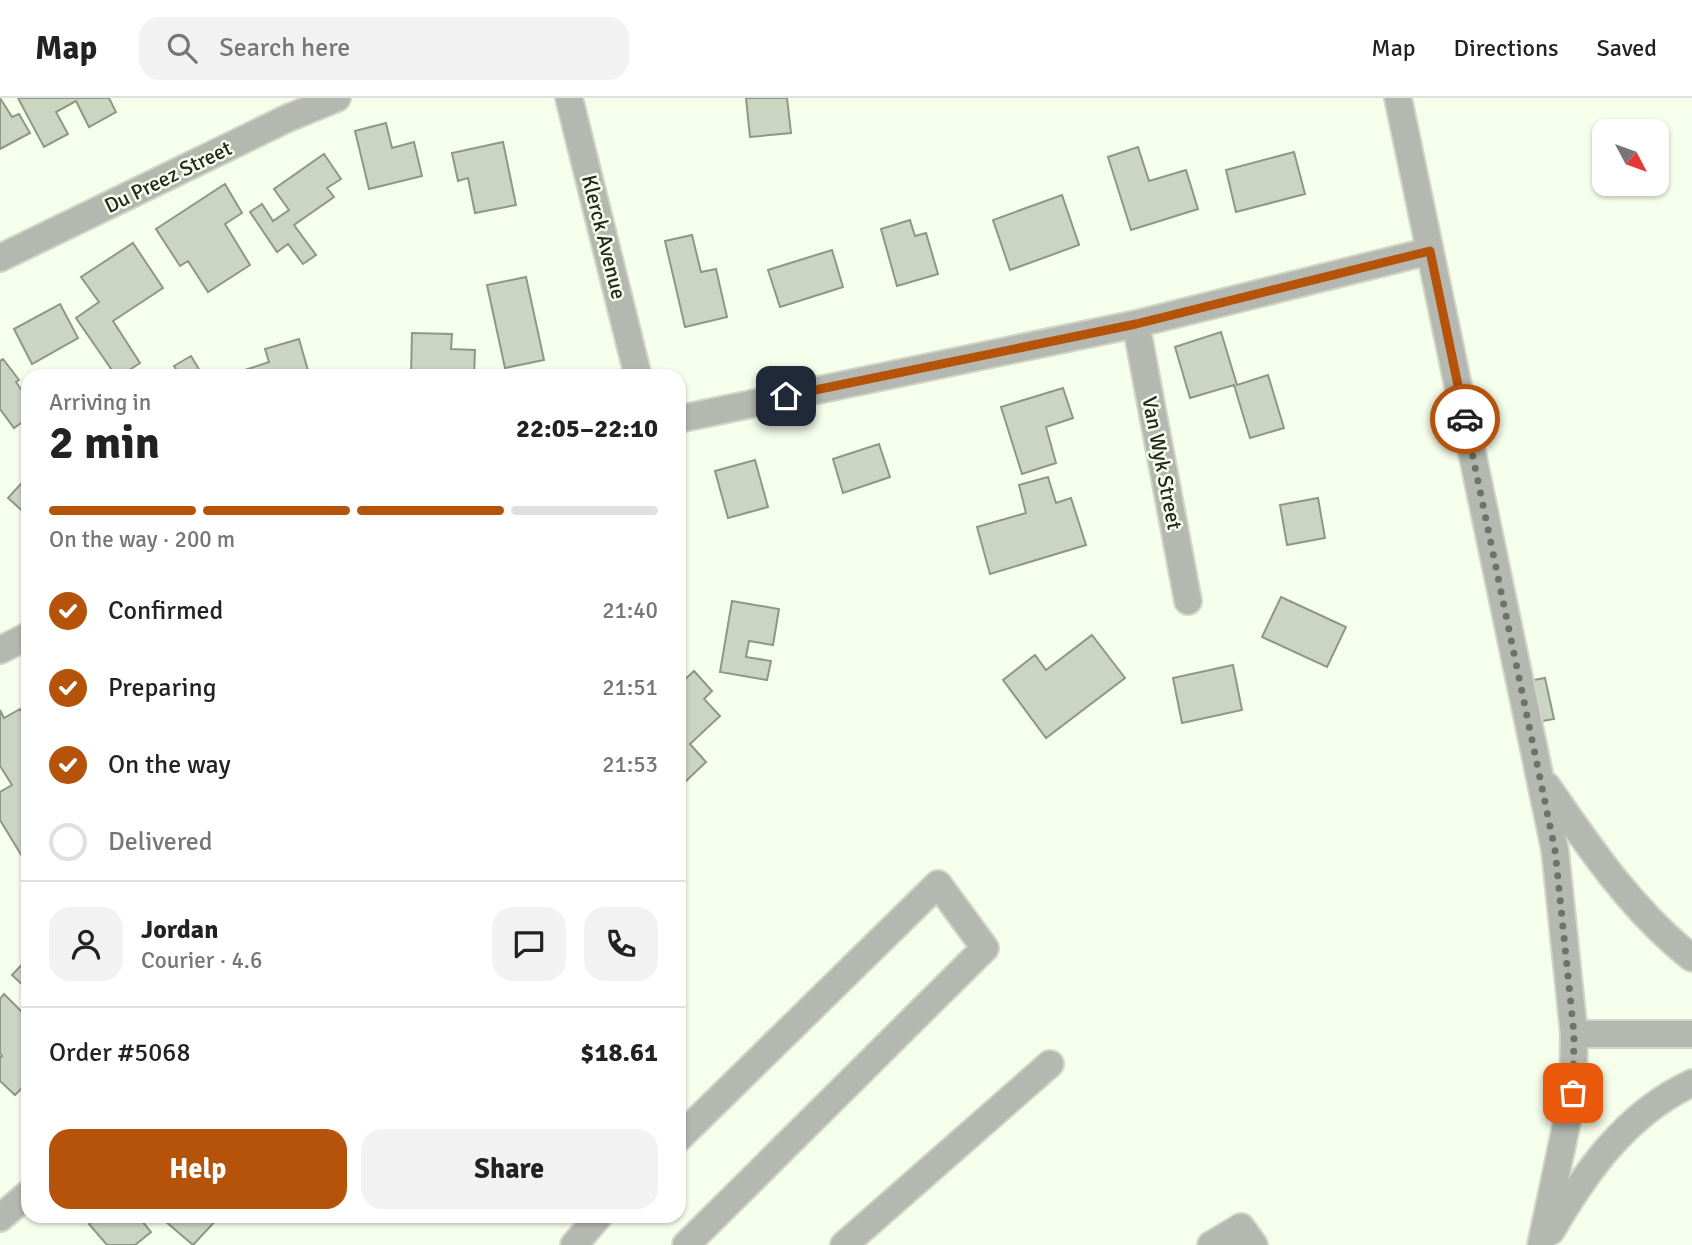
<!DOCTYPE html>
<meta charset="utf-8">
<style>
body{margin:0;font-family:Signika,sans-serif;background:#f2f2f2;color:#222;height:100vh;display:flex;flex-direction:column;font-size:26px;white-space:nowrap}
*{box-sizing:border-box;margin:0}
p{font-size:23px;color:#767676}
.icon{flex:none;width:38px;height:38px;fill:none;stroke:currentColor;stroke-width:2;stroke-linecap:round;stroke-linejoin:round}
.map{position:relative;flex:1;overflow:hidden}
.side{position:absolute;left:21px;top:271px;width:665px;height:854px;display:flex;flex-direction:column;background:#fff;border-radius:21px;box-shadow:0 2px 5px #0004}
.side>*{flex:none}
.needle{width:46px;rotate:131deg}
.buttons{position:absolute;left:1592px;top:21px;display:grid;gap:14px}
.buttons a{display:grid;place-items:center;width:77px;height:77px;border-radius:14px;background:#fff;box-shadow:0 2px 5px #0004;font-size:35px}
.pin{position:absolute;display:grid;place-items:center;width:60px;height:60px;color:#fff;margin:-30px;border-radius:14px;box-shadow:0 4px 10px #0006}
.courier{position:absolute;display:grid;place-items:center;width:70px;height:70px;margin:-35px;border:5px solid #b45309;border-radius:50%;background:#fff;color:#222;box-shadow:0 2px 9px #0007}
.head em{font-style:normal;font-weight:800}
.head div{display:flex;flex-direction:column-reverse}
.head{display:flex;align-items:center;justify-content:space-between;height:119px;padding:0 28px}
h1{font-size:46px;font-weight:800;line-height:52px}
.bar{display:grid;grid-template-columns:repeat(4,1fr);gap:10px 7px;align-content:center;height:84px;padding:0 28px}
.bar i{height:9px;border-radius:5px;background:#e0e0e0}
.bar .current{background:#b45309}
.bar p{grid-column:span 4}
.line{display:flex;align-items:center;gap:18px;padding:0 28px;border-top:2px solid #e0e0e0}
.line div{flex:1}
.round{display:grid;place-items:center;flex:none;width:74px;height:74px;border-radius:21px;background:#f2f2f2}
ol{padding:0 28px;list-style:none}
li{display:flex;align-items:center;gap:21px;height:77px}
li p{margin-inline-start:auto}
li .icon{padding:7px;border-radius:50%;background:#b45309;color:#fff;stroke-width:4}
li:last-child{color:#767676}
li i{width:38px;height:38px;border:4px solid #e0e0e0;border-radius:50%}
.action{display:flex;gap:14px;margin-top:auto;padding:14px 28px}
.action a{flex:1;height:80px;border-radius:21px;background:#b45309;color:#fff;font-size:28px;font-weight:800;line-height:80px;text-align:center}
.action a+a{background:#f2f2f2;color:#222}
header{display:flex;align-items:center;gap:42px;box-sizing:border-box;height:98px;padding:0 35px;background:#fff;border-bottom:2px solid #e0e0e0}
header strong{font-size:33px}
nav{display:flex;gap:38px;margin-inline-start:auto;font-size:24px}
.search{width:490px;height:63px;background:#f2f2f2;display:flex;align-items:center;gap:18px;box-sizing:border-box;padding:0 24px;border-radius:21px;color:#767676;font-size:26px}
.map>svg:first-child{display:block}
.building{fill:#ccd4c2;stroke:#8f9786;stroke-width:2}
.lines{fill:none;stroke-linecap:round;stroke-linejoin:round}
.minor-casing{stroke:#d0d7c7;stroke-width:30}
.minor{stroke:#b4b8b0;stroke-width:26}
.done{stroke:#6e7368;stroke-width:7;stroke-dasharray:0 12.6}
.route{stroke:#b45309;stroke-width:9}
.labels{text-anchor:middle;stroke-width:5;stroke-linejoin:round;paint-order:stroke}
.street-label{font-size:21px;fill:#252821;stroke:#f6feec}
</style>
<header>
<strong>Map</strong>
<div class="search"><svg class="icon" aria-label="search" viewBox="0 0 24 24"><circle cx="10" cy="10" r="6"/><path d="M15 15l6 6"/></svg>Search here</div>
<nav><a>Map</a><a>Directions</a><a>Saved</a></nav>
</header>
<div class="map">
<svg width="1692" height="1147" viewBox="0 0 1692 1147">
<rect width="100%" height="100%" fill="#f6feec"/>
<path class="building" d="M0 0 12 19 19 16 30 35 0 51Z
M18 0H109L116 14 89 29 76 3 56 14 68 36 44 49Z
M746 0H787L791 35 750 39Z
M386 25 392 50 414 44 422 78 369 91 355 33Z
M503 44 516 107 475 115 468 80 458 83 452 55Z
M1138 49 1149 83 1186 72 1198 111 1131 132 1108 59Z
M1294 54 1305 96 1236 114 1226 72Z
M324 56 341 81 327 90 334 99 294 127 316 157 303 166 288 146 277 154 250 114 262 106 273 123 289 112 274 91Z
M225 86 242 115 225 126 250 167 208 194 188 163 180 168 156 131Z
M1062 97 1079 147 1010 172 993 122Z
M910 122 915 138 926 135 938 176 897 188 881 131Z
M692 137 701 174 716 171 727 219 685 229 665 143Z
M133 145 163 190 113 223 140 265 120 278H116L76 220 99 204 81 179Z
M832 152 843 189 780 209 768 172Z
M526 179 544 262 505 270 487 187Z
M60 206 78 240 32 266 14 231Z
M1221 234 1237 287 1268 277 1284 330 1250 340 1234 287 1190 300 1175 249Z
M412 235 452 236 451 251 475 252 474 278H411Z
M299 241 309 276 247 278 245 272 269 264 265 251Z
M191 258 203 278H180L174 268Z
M3 261 19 282 16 284 28 301V320L14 330 0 311V263Z
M1063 290 1073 320 1046 329 1056 365 1022 376 1001 309Z
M879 346 890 379 843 395 833 361Z
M755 362 768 409 728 420 715 373Z
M28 378V418L8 400Z
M1048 379 1056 405 1071 400 1086 447 990 476 977 429 1026 415 1019 387Z
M1318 400 1325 440 1287 447 1280 407Z
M1281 499 1346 529 1327 569 1262 539Z
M732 503 779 511 773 547 749 543 746 559 771 563 767 582 720 574Z
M1092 537 1125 580 1046 640 1003 582 1035 557 1046 572Z
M1233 567 1242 612 1182 625 1173 580Z
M694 573 712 593 704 601 720 618 690 646 706 664 685 684 679 677V587Z
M1545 580 1554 621 1536 624 1528 583Z
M20 611 28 624V757L23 760 0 722V694L12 687 0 668V612L4 620Z
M28 860V892L12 877Z
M4 896 28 920V984L15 997 0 983V960L2 958 0 955V901Z
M98 1118H138L151 1134 135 1147H107L89 1126Z
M169 1118H220L193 1147 165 1123Z"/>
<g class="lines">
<g class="minor-casing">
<path id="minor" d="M569 0 638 278
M1398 0 1555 752 1574 936 1573 995 1541 1147
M0 160 288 20 337 0
M1136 226 1188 503
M679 321 1136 226 1430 153
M0 552 28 538
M1547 688C1589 749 1633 814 1692 860
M1574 936H1692
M679 1040 938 786 985 850 686 1147
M0 1120 28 1096
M1551 1133C1586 1073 1627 1015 1692 985
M574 1147 599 1118
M844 1147 1050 966
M1211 1147 1241 1129 1254 1147"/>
</g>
<use href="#minor" class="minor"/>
</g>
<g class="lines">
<path class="done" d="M1465 321 1555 752 1574 936 1573 995"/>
<path class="route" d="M786 298 1136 226 1430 153 1465 321"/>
</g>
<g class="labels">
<g class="street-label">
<text transform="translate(168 79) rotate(-26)" y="7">Du Preez Street</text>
<text transform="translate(604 139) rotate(76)" y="7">Klerck Avenue</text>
<text transform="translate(1162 365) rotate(79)" y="7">Van Wyk Street</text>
</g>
</g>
</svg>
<div class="buttons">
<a><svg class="needle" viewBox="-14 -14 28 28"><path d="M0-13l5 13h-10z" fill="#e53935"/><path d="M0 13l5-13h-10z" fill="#767676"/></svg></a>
</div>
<div class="pin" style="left:1573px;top:995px;background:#ea580c"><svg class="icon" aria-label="bag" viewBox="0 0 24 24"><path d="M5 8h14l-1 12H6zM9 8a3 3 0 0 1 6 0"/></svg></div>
<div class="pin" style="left:786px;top:298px;background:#1f2937"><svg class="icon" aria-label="home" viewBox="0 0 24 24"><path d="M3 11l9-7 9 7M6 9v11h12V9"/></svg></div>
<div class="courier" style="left:1465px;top:321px"><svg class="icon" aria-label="car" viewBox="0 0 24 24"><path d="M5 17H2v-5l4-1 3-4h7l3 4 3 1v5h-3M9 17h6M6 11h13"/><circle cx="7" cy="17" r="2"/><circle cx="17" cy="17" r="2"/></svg></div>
<section class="side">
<div class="head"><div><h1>2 min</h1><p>Arriving in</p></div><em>22:05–22:10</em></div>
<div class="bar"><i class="current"></i><i class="current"></i><i class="current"></i><i></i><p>On the way · 200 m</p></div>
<ol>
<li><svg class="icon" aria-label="check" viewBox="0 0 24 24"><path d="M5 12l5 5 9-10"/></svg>Confirmed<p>21:40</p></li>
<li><svg class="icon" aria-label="check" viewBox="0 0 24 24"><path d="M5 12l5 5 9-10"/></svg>Preparing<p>21:51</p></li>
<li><svg class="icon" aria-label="check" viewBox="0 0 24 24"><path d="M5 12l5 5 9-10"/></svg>On the way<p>21:53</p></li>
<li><i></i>Delivered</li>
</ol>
<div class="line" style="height:126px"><a class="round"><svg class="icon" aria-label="person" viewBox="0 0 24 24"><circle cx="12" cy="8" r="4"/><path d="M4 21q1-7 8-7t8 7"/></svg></a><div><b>Jordan</b><p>Courier · 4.6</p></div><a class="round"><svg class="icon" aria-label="chat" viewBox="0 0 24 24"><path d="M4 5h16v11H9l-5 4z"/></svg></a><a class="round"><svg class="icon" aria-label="phone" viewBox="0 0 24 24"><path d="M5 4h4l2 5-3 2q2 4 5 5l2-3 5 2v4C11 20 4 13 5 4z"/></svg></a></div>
<div class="line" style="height:91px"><div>Order #5068</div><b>$18.61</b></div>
<div class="action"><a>Help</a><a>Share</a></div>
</section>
</div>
